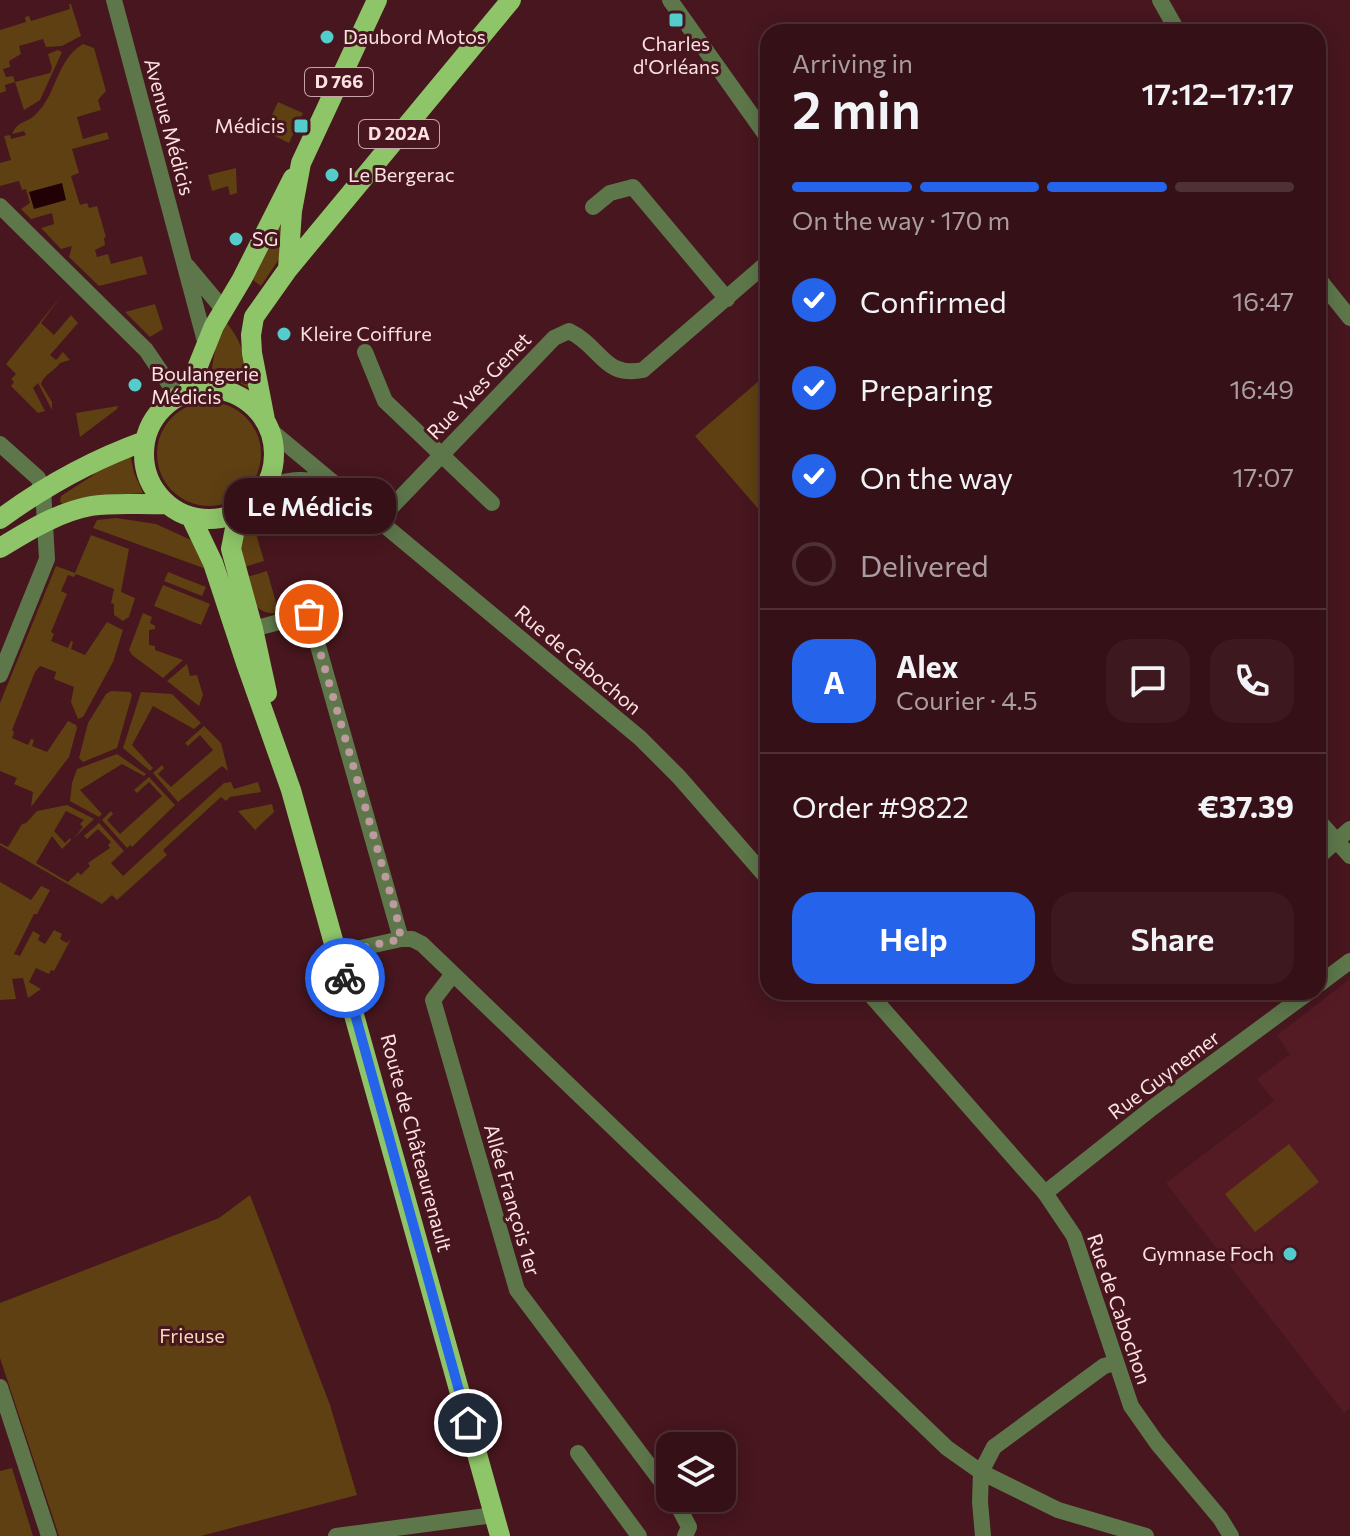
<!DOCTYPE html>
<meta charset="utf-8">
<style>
body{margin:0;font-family:Commissioner,sans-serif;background:#3d191f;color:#f1f3f6;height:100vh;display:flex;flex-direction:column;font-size:30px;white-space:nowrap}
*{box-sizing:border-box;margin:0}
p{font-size:26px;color:#aa9da1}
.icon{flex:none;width:44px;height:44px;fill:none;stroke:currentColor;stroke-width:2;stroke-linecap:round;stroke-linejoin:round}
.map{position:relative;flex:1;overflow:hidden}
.side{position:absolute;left:760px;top:24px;width:566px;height:976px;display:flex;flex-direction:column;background:#351016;border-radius:24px;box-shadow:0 4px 20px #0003,0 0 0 2px #4f3035}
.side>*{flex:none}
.tools{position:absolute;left:656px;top:1432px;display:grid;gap:16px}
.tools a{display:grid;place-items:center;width:80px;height:80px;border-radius:16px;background:#351016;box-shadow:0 4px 20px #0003,0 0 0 2px #4f3035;font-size:40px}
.pin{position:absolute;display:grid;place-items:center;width:68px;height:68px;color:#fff;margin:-34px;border:4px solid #fff;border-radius:50%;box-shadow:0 2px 8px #0007}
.courier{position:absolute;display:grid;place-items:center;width:80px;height:80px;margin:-40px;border:6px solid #2563eb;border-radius:50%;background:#fff;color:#222;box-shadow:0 2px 10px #0007}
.bubble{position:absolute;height:56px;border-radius:24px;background:#351016;box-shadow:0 4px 20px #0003,0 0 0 2px #4f3035;font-size:26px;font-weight:600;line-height:56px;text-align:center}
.overview em{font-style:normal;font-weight:600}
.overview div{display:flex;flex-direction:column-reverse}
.overview{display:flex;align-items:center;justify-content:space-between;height:136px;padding:0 32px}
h1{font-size:52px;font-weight:600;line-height:60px}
.bar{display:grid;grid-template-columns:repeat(4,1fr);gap:12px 8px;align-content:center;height:96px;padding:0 32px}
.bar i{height:10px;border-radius:6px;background:#4f3035}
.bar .active{background:#2563eb}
.bar p{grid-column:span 4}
.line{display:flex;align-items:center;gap:20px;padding:0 32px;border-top:2px solid #4f3035}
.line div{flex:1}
.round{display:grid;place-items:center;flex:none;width:84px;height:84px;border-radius:24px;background:#3d191f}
ol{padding:0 32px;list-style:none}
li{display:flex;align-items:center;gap:24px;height:88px}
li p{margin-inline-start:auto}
li .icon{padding:8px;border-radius:50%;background:#2563eb;color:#fff;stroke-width:4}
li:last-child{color:#aa9da1}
li i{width:44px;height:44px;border:4px solid #4f3035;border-radius:50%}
.cta{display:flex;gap:16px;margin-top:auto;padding:16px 32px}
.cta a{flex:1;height:92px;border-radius:24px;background:#2563eb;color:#fff;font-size:32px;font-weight:600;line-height:92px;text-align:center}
.cta a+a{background:#3d191f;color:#f1f3f6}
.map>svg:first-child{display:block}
.built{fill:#551b25}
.green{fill:#5e4012}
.water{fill:#220106}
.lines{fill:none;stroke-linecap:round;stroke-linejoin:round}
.minor{stroke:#5d774b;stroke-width:16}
.tertiary{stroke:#5d774b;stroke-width:16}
.primary{stroke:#8ec568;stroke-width:20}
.done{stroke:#bd9a9d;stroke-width:8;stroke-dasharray:0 14.4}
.route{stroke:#2563eb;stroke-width:10}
.poi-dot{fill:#53cdcb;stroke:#47161e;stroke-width:3}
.labels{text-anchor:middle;stroke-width:6;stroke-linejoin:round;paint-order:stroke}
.shield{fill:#47161e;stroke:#c6a4a7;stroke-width:2}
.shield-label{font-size:18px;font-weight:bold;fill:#fce1e2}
.poi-label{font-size:20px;fill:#fce1e2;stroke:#47161e;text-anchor:start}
.street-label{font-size:20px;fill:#fce1e2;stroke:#47161e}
.park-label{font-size:20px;fill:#f5dbba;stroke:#47161e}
</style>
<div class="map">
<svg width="1350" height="1536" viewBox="0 0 1350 1536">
<rect width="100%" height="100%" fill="#47161e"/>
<path class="built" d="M1350 979V1408L1344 1413 1166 1183 1274 1101 1257 1079 1290 1054 1277 1035Z"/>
<path class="green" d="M69 4H71L81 36 62 46 46 47 43 39 19 46 21 54 9 61 10 67 3 69 6 77 13 76 15 82 50 73 52 68 48 54 58 50 62 52 40 100 24 110 15 82 5 85 6 91 0 93V30L26 22 25 17 29 16 31 21 70 9Z
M83 44 94 48 106 91 98 100 101 110 77 117 83 139 107 132 109 139 72 149 79 173 71 176 80 205 87 203 89 208 97 206 106 237 104 238 105 245 95 250 97 257 108 254 111 264 142 256 147 274 99 286 69 257 72 246 61 249 41 228 54 224 52 213 31 219 21 209 30 203 26 189 22 190 19 181 0 186V163L11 160 4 136 10 135 11 139 26 135 24 131 12 134C19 119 27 124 36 114 57 94 56 60 83 44Z
M278 102 303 113 289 143 269 133H247L253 118 268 124Z
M236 168 237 193 230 195 228 186 212 191 208 175Z
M277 222 283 224 279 259 261 286 250 278Z
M62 295 41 323 54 335 71 315 78 323 50 355 56 360 63 352 70 360 60 363C55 371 44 374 41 384L52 402V410L38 383 33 388 45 411 38 413 11 386 14 382 11 379 16 374 6 364Z
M155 304 163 329 150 337 125 312Z
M225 321C244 342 246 364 252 390L240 383 211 374 217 337Z
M768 373V520L695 436Z
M157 454a52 52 0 1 1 104 0a52 52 0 1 1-104 0Z
M118 406 117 409 80 437 76 413Z
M130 453 134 473 143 493 89 497 63 504 60 502 61 496 92 476 108 460Z
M116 518 156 524 191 540 209 570 93 528 97 520Z
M252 520 264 561 241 568 237 554 243 526Z
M91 535 129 549 121 592 135 598 129 617 123 621 114 615V604L111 603 114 589 76 574 74 577 68 575 61 591 67 594 51 632 54 634 51 641 68 648 71 641 73 642 71 649 85 655 107 622 123 630 113 662 83 717 78 719 71 702 74 687 54 679 56 672 40 666 35 672 12 730 14 732 12 738 28 745 31 739 34 740 32 746 47 752 68 721 76 725 77 728 69 757 31 807 33 792 14 784 17 778 0 771V703L56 566 75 573Z
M267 571 279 613C255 616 250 598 244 578Z
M168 572 206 587 202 596 164 581Z
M163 585 210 604 201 625 154 606Z
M143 613 152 617 150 623 155 626V629L149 630V645L155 646V650L183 660 163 678 132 655 129 650Z
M187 664 190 676 197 675 203 695 199 706 167 681Z
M111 691 130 692 132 695 117 748 83 762 79 758 88 723 106 694Z
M141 692 172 694 201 723 194 729 153 706 132 745 153 768 150 771 123 748Z
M204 726 221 743 228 771 222 766 178 802 153 773 162 765 164 768 158 774 171 787 213 750 200 735 188 746 185 743Z
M117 754 146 774 144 776 122 764 80 790 102 814 99 817 70 801 72 783 77 769Z
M149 777 175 805 132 847 130 845 127 848 102 820 111 811 113 814 107 820 120 834 162 796 149 782 137 793 134 790Z
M231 782 234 789 258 782 261 792 230 797 226 801 221 797 163 850 167 855 117 900 112 895 102 904 0 845V843L8 847 22 824 26 823 37 811 67 805 94 819 74 838 83 827 80 824 84 820 66 811 54 831 65 843 70 838 71 840 62 849 52 836 36 863 68 882 78 872 81 875 90 866 88 863 110 848 108 845 111 842 98 829 87 839 84 836 99 823 124 851 111 863 123 876 224 783Z
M272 804 274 812 255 830 238 811Z
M0 882 31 900 41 886 50 890 37 914H34L14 954 20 956 33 931 40 935 38 940 45 944 54 930 62 934 60 939 67 943 71 939 54 971 51 970 49 974 36 968 29 982 41 989 28 998 23 978 12 979 16 999 0 1000Z
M1289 1144 1319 1182 1255 1232 1225 1194Z
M250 1195 330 1405 357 1495 201 1536H59L0 1358V1303L219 1218Z
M12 1468 33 1536H0V1471Z"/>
<path class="water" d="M62 183 66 200 34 209 29 192Z"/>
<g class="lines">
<path class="minor" d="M114 0 206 345
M670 0 768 138
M0 206 146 350 178 397
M593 207 610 193 633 187 727 299
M187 266 223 309
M365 352 385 401 492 503
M0 444 38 478 43 489 47 559 0 675
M379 520 554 338 569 331C602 347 603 378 643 370L768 262
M253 629 309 614 401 939
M1318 820 1350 856
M1318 857 1350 829
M338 953 401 939H412L422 944 947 1448 981 1472 1058 1510 1146 1536
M453 974 433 1000 517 1290 670 1493
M1318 985 1350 961
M1045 1193 1152 1108 1309 992
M0 1387 49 1536
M578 1453 639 1536
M674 1498 689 1527 685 1536
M336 1536 494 1515
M983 1536 980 1502 981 1472 994 1447 1104 1366 1115 1363"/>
<path class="tertiary" d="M1160 0 1178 32
M1318 278 1350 318
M270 430 640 738 679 777 768 879
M267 486C290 480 307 476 330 486
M868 992 1045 1193 1074 1236 1131 1406 1157 1443 1220 1518 1231 1536"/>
<path class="primary" d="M288 269 292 211 301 163 377 0
M144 454a65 65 0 1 1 130 0a65 65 0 1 1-130 0Z
M187 393 214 326 242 279 293 178
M265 420 252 353 251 335 254 317 288 269 511 0
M238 513 231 549 253 629 267 693
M191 517 213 563 246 663 291 790 500 1536
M0 519C45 486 92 460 145 441
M0 548C28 531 58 512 91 506 116 502 141 505 166 504"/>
</g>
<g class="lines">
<path class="done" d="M309 614 396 913 401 939 338 953 345 978"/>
<path class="route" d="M345 978 468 1423"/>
</g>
<g class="poi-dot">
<rect x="668" y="12" width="16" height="16" rx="4"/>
<circle cx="327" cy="37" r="8"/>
<rect x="293" y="118" width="16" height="16" rx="4"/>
<circle cx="332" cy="175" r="8"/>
<circle cx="236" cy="239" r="8"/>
<circle cx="284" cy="334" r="8"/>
<circle cx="135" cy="385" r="8"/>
<circle cx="1290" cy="1254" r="8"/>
</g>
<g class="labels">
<g class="shield">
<rect x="305" y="68" width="68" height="28" rx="6"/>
<rect x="359" y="120" width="80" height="28" rx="6"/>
</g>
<g class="shield-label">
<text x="339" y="88">D 766</text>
<text x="399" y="140">D 202A</text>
</g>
<g class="poi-label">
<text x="343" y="44">Daubord Motos</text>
<text x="676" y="51" text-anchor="middle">Charles<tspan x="676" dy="23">d'Orléans</tspan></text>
<text x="285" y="133" text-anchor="end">Médicis</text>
<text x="348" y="182">Le Bergerac</text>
<text x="252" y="246">SG</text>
<text x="300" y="341">Kleire Coiffure</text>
<text x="151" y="381">Boulangerie<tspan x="151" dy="23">Médicis</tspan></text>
<text x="1274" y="1261" text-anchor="end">Gymnase Foch</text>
</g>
<g class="street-label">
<text transform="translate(169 127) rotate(75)" y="7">Avenue Médicis</text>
<text transform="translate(479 386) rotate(-46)" y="7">Rue Yves Genet</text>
<text transform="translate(578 660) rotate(40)" y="7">Rue de Cabochon</text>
<text transform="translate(1164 1075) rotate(-37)" y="7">Rue Guynemer</text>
<text transform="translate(416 1143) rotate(75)" y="7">Route de Châteaurenault</text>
<text transform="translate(512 1200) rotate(74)" y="7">Allée François 1er</text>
<text transform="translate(1119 1309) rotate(71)" y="7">Rue de Cabochon</text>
</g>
<g class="park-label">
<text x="192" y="1343">Frieuse</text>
</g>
</g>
</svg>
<div class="tools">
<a><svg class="icon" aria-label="layers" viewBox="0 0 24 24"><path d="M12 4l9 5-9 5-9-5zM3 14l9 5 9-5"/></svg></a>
</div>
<div class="pin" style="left:309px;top:614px;background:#ea580c"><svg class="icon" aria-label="bag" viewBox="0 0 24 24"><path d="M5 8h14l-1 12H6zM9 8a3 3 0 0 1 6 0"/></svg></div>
<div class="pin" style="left:468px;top:1423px;background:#1f2937"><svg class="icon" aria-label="home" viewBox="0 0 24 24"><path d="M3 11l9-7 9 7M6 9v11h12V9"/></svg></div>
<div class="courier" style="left:345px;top:978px"><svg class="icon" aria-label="bike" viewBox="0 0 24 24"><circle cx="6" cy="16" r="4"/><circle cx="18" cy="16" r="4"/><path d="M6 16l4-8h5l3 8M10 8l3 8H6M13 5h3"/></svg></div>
<div class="bubble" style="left:224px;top:478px;width:172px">Le Médicis</div>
<section class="side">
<div class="overview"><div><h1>2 min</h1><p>Arriving in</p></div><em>17:12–17:17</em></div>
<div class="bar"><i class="active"></i><i class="active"></i><i class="active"></i><i></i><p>On the way · 170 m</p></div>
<ol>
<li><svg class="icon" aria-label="check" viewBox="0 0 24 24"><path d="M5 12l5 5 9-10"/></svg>Confirmed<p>16:47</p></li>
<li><svg class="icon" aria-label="check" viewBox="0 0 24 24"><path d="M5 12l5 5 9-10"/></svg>Preparing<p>16:49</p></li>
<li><svg class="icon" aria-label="check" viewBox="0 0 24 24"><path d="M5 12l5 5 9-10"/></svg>On the way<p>17:07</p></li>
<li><i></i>Delivered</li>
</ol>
<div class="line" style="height:144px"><b class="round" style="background:#2563eb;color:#fff">A</b><div><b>Alex</b><p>Courier · 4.5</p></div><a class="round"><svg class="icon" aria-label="chat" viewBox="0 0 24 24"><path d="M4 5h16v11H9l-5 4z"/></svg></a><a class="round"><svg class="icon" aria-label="phone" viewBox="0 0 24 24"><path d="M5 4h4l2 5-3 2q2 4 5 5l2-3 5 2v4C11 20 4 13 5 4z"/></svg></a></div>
<div class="line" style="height:104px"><div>Order #9822</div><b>€37.39</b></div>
<div class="cta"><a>Help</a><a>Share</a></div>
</section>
</div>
